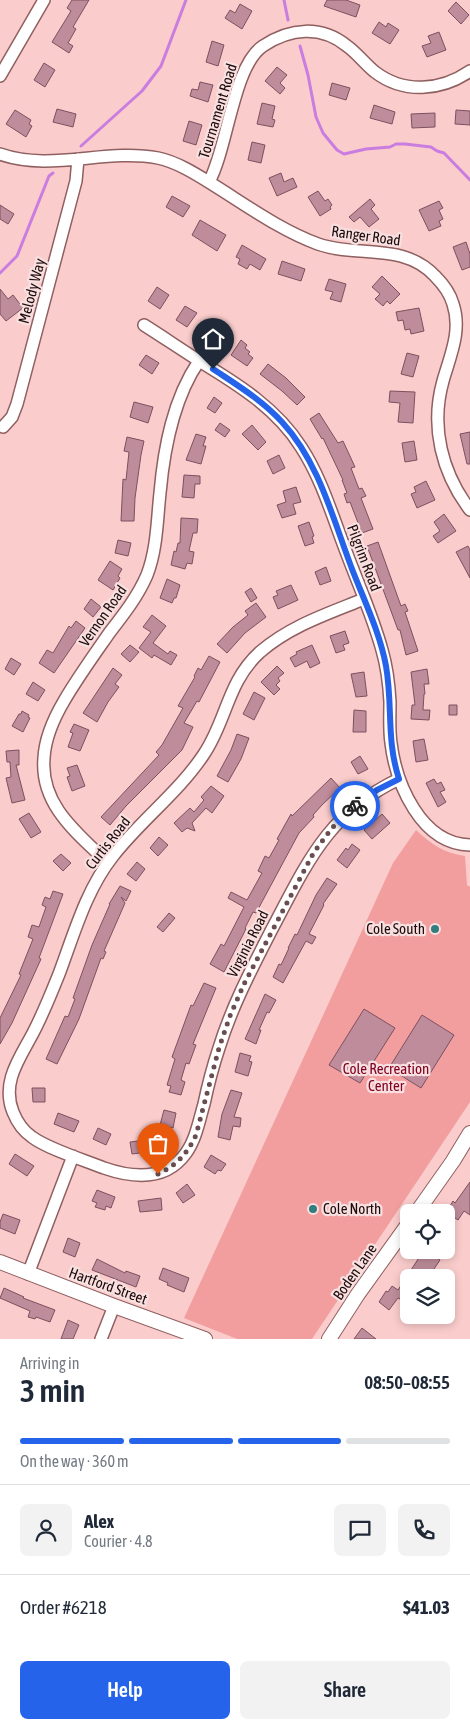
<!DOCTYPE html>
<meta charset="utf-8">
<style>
body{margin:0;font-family:"Asap Condensed",sans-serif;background:#f2f2f3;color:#1f2937;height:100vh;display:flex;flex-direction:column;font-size:19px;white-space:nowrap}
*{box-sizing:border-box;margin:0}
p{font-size:16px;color:#747a83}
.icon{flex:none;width:28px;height:28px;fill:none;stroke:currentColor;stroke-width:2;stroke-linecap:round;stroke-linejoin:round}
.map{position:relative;height:1339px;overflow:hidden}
.details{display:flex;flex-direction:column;background:#fff;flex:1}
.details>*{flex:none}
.tools{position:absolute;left:400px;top:1204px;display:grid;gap:10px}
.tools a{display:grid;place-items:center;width:55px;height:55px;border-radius:8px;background:#fff;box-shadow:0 2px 8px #0003;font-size:25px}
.pin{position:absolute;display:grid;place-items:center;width:42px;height:42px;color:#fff;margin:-51px -21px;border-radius:50% 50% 50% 0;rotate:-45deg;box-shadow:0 0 5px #0007}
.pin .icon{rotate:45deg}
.courier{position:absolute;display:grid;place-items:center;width:50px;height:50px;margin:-25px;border:4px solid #2563eb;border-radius:50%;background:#fff;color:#222;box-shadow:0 1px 6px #0007}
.overview em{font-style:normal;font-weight:600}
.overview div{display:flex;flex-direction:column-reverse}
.overview{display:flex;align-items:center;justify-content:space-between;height:85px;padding:0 20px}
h1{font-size:32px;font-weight:600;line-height:38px}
.bar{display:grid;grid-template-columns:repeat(4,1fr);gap:8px 5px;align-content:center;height:60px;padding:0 20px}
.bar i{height:6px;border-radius:4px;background:#e0e1e3}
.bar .current{background:#2563eb}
.bar p{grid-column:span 4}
.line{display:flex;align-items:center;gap:12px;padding:0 20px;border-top:1px solid #e0e1e3}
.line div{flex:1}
.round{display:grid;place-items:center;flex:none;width:52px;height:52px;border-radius:8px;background:#f2f2f3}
.action{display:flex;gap:10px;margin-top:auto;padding:10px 20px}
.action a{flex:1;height:58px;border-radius:8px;background:#2563eb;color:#fff;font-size:20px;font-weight:600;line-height:58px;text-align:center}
.action a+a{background:#f2f2f3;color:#1f2937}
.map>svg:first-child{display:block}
.green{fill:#f29e9f}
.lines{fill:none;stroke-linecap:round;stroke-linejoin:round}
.stream{stroke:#ca7de0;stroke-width:3}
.building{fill:#be8c9b;stroke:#7e505f}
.minor-casing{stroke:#905f60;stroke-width:14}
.tertiary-casing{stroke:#905f60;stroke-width:16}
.minor{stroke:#fff;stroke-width:11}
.tertiary{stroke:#fff;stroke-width:14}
.done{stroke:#6a4e4f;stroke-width:5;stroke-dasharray:0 9}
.route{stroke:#2563eb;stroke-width:6}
.poi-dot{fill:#347d7f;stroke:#f8e0e0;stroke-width:2}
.labels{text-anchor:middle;stroke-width:4.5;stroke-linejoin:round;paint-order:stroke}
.street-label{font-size:15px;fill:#1d0a0b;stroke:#f8e0e0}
.poi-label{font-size:15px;fill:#1d0a0b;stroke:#f8e0e0;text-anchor:end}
.park-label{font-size:15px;fill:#810221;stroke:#f8e0e0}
</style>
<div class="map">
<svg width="470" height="1339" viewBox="0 0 470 1339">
<rect width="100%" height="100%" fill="#facdcc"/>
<path class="green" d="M416 830C431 844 444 853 465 856L467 885 470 887V1102L312 1339H237L184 1318 393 863Z"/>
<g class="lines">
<path class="stream" d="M284 0 288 20
M300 46 308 75 316 117 323 133 337 150 344 154 366 149 390 147 396 144H405L431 147 437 151 444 153 470 180
M81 146 142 91 161 66 186 0
M0 273 17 256 49 176 53 173"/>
</g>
<path class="building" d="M72 0H89L73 27 76 29 68 43 73 46 69 53 52 42 71 11 67 8Z
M327 0H346L360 5 356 17 324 6Z
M456 2 469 15 461 24 448 11Z
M240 4 252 11 242 29 225 18 230 10 235 13Z
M379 22 386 27 388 23 399 30 390 44 372 33Z
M439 32 446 50 427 57 422 46 431 43 428 36Z
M212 41 224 45 218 66 206 62Z
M44 63 55 70 45 87 34 80Z
M277 67 287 75 280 83 285 88 280 94 265 81Z
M200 82 213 85 208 102 190 96 192 89 198 90Z
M332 83 350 88 346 100 329 95Z
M262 103 275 106 272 119 275 120 273 127 257 124Z
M374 105 395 112 392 124 370 118Z
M57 109 76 114 73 127 53 122Z
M15 110 31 120 29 124 32 126 26 137 6 124Z
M456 110 470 111V125L455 124Z
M435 113V127L412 128 411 114Z
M189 121 202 125 196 145 183 141Z
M252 142 265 145 261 163 248 160Z
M281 173 284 182 293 178 297 187 277 196 269 178Z
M318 191 325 201 328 199 332 205 330 207 331 209 320 216 308 197Z
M172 196 190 206 183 217 166 207Z
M370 199 375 205 371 209 379 219 369 227 360 217 354 222 349 217Z
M439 201 443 208 439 210 443 219 439 221 441 226 429 231 419 210Z
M0 205 14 214 8 224 0 219Z
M200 220 226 235 217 251 192 235Z
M466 242 470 254V267L462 270 453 247Z
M242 245 266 259 260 270 250 264 247 269 238 264 240 259 236 257Z
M282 261 305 269 301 281 278 274Z
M382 276 400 294 390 304 387 301 383 306 375 299 380 294 372 287Z
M329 279 346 284 341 302 330 299 333 292 325 290Z
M157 287 169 295 160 309 148 301Z
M0 289 8 299 13 295 23 308 6 321 0 314Z
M185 306 197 313 187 327 176 320Z
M419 308 424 331 411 334 410 329 405 330 403 320 398 321 396 312Z
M210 327 225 337 220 346 217 344 216 346 203 337Z
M241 340 247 345 245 348 250 352 248 354 253 358 247 366 231 355Z
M407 353 419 356 413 377 401 374Z
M146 355 159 363 152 374 139 365Z
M268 364 286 378 305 397 297 405 282 391 260 374Z
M390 391 415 392 413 423 398 422 400 403 389 402Z
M214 397 222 403 215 413 207 408Z
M134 402 153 407 148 423 130 417Z
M319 413 338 443 343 441 355 467 351 468 359 489 362 488 366 496 361 498 373 529 362 533 350 502 347 503 344 494 347 493 342 480H343L323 438 322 439 310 419Z
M220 423 230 430 225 437 215 430Z
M252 425 266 442 258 450 242 434Z
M470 432V464H467L460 434Z
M196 434 206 437 203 446H206L201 464 186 460Z
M127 437 144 441 141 455 135 498 134 521H121L123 479 126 480 129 452 124 451Z
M414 441 417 460 405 462 402 443Z
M279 455 285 468 273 474 267 461Z
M184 475 200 476V484H195L194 498 182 497Z
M426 481 435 500 417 508 411 494 416 492 414 487Z
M296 487 301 502 293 504 296 514 282 518 277 505 286 502 283 491Z
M444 514 456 531 438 543 433 536 440 531 434 522Z
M181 518 198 519 197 533H193L189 551 194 552 192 564 187 563 185 569 171 565 174 551 176 552 178 543H180Z
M309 522 314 536 312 537 314 543 305 546 298 526Z
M118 540 131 543 128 556 115 553Z
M378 542 401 606 405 604 408 611 405 612 418 651 406 655 400 630H398L367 546Z
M468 546 470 550V578L456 552Z
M110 561 122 569 118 576 120 578 113 590 98 580Z
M326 567 331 581 320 585 315 572Z
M167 579 180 585 176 598H174L172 603 160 598Z
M291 585 298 600 278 609 273 597 278 595 276 591Z
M251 588 257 598 251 602 245 592Z
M91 599 101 607 93 617 84 609Z
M256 603 266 617 245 633 227 653 217 644 233 627 248 615 245 611Z
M152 615 166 626 153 643 168 654 170 651 177 655 171 665 154 655 152 658 139 648 151 632 143 627Z
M76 621 85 628 54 673 39 663 47 650 53 653 69 626 71 628Z
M345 631 349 643 343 645 345 650 336 653 330 636Z
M130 645 139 652 130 662 121 654Z
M312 645 320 663 310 668 307 661 295 667 290 658 297 654 296 652Z
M209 656 220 662 199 702 197 701 184 723 193 727 182 750 126 806 110 825 101 817 159 755 156 752 162 745 183 708 178 706 195 677 194 676 198 668 201 670Z
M11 658 21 664 14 675 5 669Z
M277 666 284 673 278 678 280 681 276 685 280 689 274 695 261 682Z
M113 668 122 675 115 684 119 687 108 702 97 722 83 713Z
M427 669 429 684H424L425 694H424L423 710H430L429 720 411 719 412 705H415L411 672Z
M364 672 367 696 356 697 351 674Z
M33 682 45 690 38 701 26 694Z
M254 692 265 698 254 720 243 714Z
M449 705H457V715H449Z
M354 710 366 711V732H353Z
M22 711 29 715 28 717 30 718 23 732 12 726 19 714H21Z
M74 724 89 730 80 751 68 747 73 733 70 732Z
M237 734 249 738 241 759 228 782 217 776 231 750Z
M424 739 428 760 416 762 413 741Z
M19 750V765H16L25 800 12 803 6 778 11 777 10 762H7L6 751Z
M360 756 368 769 358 774 351 762Z
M77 765 85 786 72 791 67 777 70 776 67 768Z
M331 778 340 788 322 805 313 815 314 817 299 833 256 913 253 912 245 928 246 929 224 972 210 964 221 944 224 946 244 907 228 898 231 892 247 900 262 873 258 871 265 856 269 858 279 840 277 839 291 814 292 816Z
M434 779 437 784 441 782 445 790 440 792 446 802 438 807 426 783Z
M211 786 224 796 212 813 206 808 192 823 195 831 187 828 182 832 174 823 190 808 194 812 204 800 201 797Z
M29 813 41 832 31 838 19 819Z
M382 814 390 823 372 839 364 830Z
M159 837 168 845 158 856 150 848Z
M352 844 360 850 347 868 337 860 346 848 348 850Z
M61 854 71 863 63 871 53 861Z
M137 862 145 869 136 881 127 874Z
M327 878 337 884 323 904 324 905 309 934 316 937 312 944 306 941 283 983 273 977 279 964 281 965 289 948H288L295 934 297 935 316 895Z
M120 886 131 891 126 901 121 897 125 903 104 951 106 952 103 959 101 958 79 1019 57 1064 46 1059 65 1016 68 1017 75 999 73 998 92 945 110 904H109Z
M53 891 63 894 39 958 41 959 12 1023 0 1044V1018L21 975 19 974 33 939 28 937 32 925 39 927 46 907 42 905 45 897 50 899Z
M169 913 175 918 163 932 157 927Z
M204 983 216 988 193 1044 196 1045 189 1064 186 1063 181 1080 185 1082 181 1095 169 1092 171 1086 167 1085 175 1059 172 1057 191 1005 193 1006Z
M265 994 276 1000 269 1013 267 1012 259 1030H261L256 1044 245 1039Z
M364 1009 395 1028 360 1083 329 1065Z
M422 1015 454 1035 421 1088 389 1068Z
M240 1053 251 1056 249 1061 252 1062 248 1076 235 1072Z
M32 1088H45V1102H33Z
M231 1090 242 1093 234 1117 241 1118 240 1127 233 1126 230 1140 218 1137 222 1114Z
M164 1110 176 1113 173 1128 160 1125Z
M58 1113 79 1121 74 1132 54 1124Z
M98 1128 111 1134 106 1145 93 1139Z
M146 1140 147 1152 132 1154 130 1142Z
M15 1154 34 1166 27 1176 9 1164Z
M211 1155 226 1164 221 1171 218 1170 215 1174 204 1167Z
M470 1182V1215L464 1211 458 1220 446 1212 453 1201 455 1203Z
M187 1184 195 1195 183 1203 176 1193Z
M97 1190 115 1197 111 1208 106 1206 105 1210 95 1207 97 1203 92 1201Z
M161 1198 162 1210 140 1212 138 1201Z
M3 1214 20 1220 15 1234 0 1228V1222Z
M68 1238 80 1243 75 1257 63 1252Z
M424 1250H438L434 1256 440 1260 428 1278H409V1287L400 1299 398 1298 389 1310 379 1302 386 1291 388 1292 392 1286 398 1290Z
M97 1259 125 1273 126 1271 140 1276 136 1287 92 1270Z
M163 1268 189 1278 184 1292 167 1285 168 1283 159 1279Z
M4 1288 24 1297 23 1298 55 1310 50 1322 36 1317 35 1319 28 1317 30 1311 0 1298Z
M68 1320 79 1325 73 1339H61Z
M362 1328 376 1339H354Z"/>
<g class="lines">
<g class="minor-casing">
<path id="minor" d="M0 76 44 0
M0 154C51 172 106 148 158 158 177 162 196 174 212 184 246 205 280 230 318 244 358 258 403 242 435 276 443 284 450 293 453 304 462 331 450 356 443 381 430 427 442 473 470 510
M209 182C228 147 233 66 263 46 290 28 321 25 347 46 357 53 365 64 375 72 404 94 441 91 470 71
M144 325C163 337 182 350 201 362 239 385 277 409 301 447 322 479 333 518 347 554 359 586 373 617 382 650 387 667 389 684 390 702 390 716 389 729 391 743 396 784 421 844 470 845
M3 427 12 417 17 404 76 181 78 159
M364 599C327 614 290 626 260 652 227 682 227 720 204 754 179 792 141 820 113 856 86 890 74 934 59 974 51 994 43 1014 33 1033 20 1058 1 1082 13 1112 17 1122 23 1131 32 1137 48 1149 84 1160 104 1168 133 1178 166 1181 186 1153 196 1139 199 1121 204 1104 208 1085 213 1066 219 1048 232 1006 252 968 272 929 307 863 328 813 399 779
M108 863C77 833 40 805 44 758 45 738 54 718 64 701 78 677 94 655 110 632 124 614 138 596 147 575 157 549 157 521 160 493 164 448 173 399 199 361
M28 1274 73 1156
M101 1339 114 1306"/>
</g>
<g class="tertiary-casing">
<path id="tertiary" d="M417 1212 453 1161 470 1133
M0 1262 114 1306 205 1339
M329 1339 358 1294 409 1223"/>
</g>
<use href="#minor" class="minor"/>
<use href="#tertiary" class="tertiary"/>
</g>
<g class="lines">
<path class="done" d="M158 1174C177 1165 187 1154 196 1135L219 1048 230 1016 244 984 314 852 332 828 355 806"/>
<path class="route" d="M213 369C237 385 262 400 282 422 319 462 333 519 352 569 364 600 380 633 386 666 393 706 386 739 399 779L377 790 355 806"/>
</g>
<g class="poi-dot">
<circle cx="435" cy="929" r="5"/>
<circle cx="313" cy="1209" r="5"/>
</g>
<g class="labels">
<g class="street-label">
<text transform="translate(218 111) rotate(-73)" y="5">Tournament Road</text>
<text transform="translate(366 236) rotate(8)" y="5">Ranger Road</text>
<text transform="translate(32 291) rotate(-75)" y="5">Melody Way</text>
<text transform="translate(364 558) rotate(69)" y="5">Pilgrim Road</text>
<text transform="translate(103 616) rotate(-55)" y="5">Vernon Road</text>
<text transform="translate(108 843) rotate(-52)" y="5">Curtis Road</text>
<text transform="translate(248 944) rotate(-63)" y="5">Virginia Road</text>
<text transform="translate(355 1272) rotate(-55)" y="5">Boden Lane</text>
<text transform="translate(108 1286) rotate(20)" y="5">Hartford Street</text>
</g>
<g class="poi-label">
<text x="425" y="934">Cole South</text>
<text x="323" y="1214" text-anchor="start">Cole North</text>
</g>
<g class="park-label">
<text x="386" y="1074">Cole Recreation<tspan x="386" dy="17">Center</tspan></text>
</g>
</g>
</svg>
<div class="tools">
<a><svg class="icon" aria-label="locate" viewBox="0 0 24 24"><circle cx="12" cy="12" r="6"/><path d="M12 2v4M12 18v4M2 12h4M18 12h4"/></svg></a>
<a><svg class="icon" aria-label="layers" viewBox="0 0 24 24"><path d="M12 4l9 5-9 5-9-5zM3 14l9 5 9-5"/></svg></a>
</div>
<div class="pin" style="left:158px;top:1174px;background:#ea580c"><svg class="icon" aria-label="bag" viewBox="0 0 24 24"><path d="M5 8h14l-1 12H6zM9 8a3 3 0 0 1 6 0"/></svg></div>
<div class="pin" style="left:213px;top:369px;background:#1f2937"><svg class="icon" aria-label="home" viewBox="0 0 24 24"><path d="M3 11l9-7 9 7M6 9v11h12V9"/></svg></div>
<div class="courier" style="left:355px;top:806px"><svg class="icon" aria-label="bike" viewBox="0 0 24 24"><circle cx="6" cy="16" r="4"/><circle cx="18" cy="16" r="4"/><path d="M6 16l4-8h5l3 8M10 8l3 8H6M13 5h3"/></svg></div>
</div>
<section class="details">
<div class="overview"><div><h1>3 min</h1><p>Arriving in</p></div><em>08:50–08:55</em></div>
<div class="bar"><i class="current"></i><i class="current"></i><i class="current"></i><i></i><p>On the way · 360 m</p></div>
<div class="line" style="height:90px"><a class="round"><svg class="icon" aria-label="person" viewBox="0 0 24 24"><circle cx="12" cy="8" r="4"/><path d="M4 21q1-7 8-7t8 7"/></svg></a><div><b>Alex</b><p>Courier · 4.8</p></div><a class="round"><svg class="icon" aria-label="chat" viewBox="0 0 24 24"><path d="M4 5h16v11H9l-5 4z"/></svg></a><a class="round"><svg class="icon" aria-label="phone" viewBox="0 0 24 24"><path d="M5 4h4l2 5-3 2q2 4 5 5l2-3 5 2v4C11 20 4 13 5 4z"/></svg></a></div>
<div class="line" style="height:65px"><div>Order #6218</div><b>$41.03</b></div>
<div class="action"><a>Help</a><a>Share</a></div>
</section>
